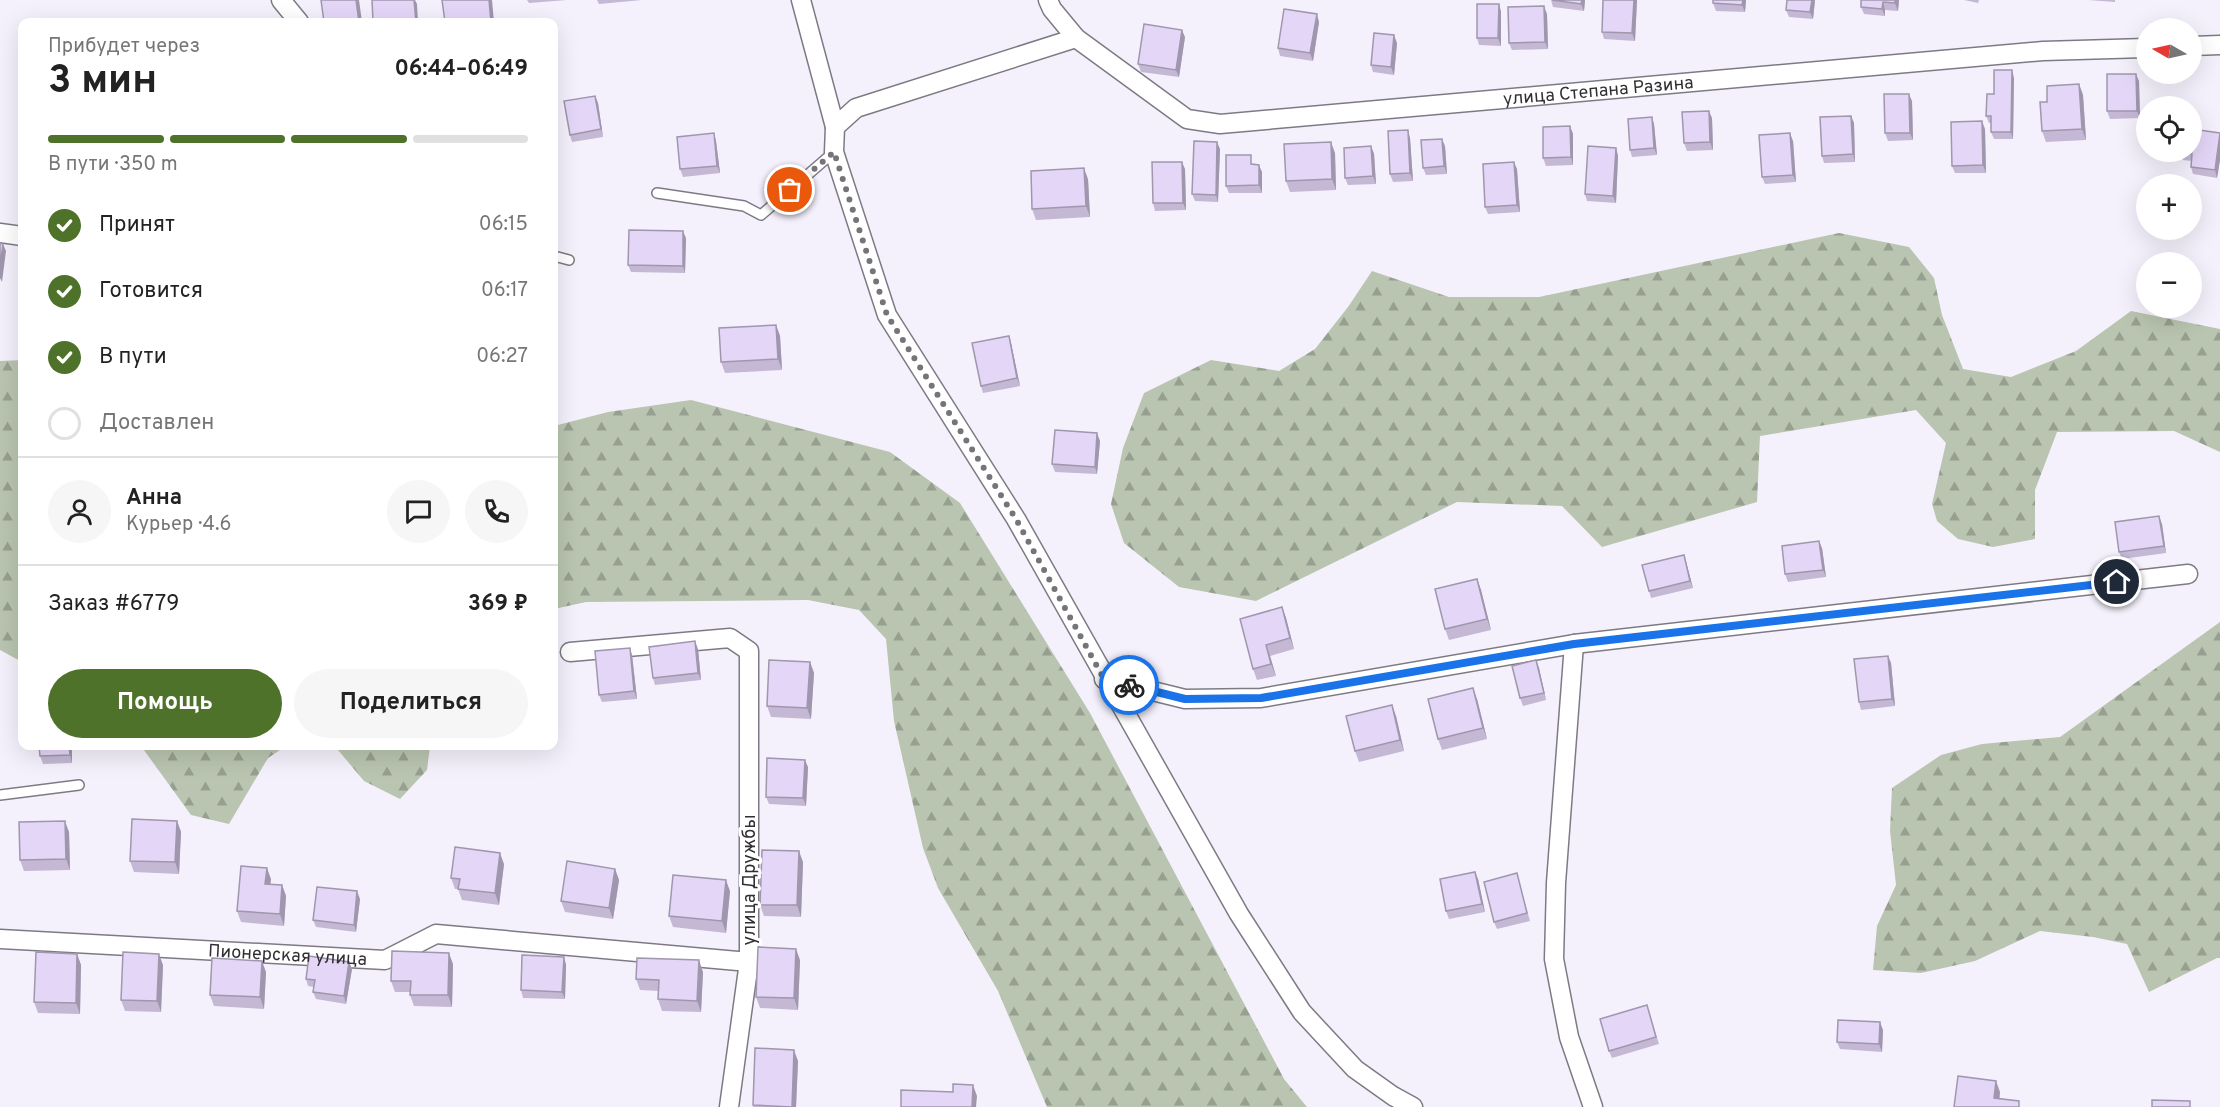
<!DOCTYPE html>
<html lang="ru">
<meta charset="utf-8">
<style>
body{margin:0;font-family:Overpass,sans-serif;background:#f6f6f6;color:#222;height:100vh;display:flex;flex-direction:column;font-size:22px;white-space:nowrap}
*{box-sizing:border-box;margin:0}
p{font-size:20px;color:#767676}
.icon{flex:none;width:33px;height:33px;fill:none;stroke:currentColor;stroke-width:2;stroke-linecap:round;stroke-linejoin:round}
.map{position:relative;flex:1;overflow:hidden}
.side{position:absolute;left:18px;top:18px;width:540px;height:732px;display:flex;flex-direction:column;background:#fff;border-radius:12px;box-shadow:0 6px 24px #0002}
.side>*{flex:none}
.needle{width:39px;rotate:279deg}
.fabs{position:absolute;left:2136px;top:18px;display:grid;gap:12px}
.fabs a{display:grid;place-items:center;width:66px;height:66px;border-radius:50%;background:#fff;box-shadow:0 6px 24px #0002;font-size:30px}
.pin{position:absolute;display:grid;place-items:center;width:51px;height:51px;color:#fff;margin:-26px;border:3px solid #fff;border-radius:50%;box-shadow:0 2px 6px #0007}
.courier{position:absolute;display:grid;place-items:center;width:60px;height:60px;margin:-30px;border:4px solid #1a73e8;border-radius:50%;background:#fff;color:#222;box-shadow:0 2px 8px #0007}
.overview em{font-style:normal;font-weight:700}
.overview div{display:flex;flex-direction:column-reverse}
.overview{display:flex;align-items:center;justify-content:space-between;height:102px;padding:0 30px}
h1{font-size:39px;font-weight:700;line-height:45px}
.bar{display:grid;grid-template-columns:repeat(4,1fr);gap:9px 6px;align-content:center;height:72px;padding:0 30px}
.bar i{height:8px;border-radius:4px;background:#e0e0e0}
.bar .selected{background:#4f722a}
.bar p{grid-column:span 4}
.line{display:flex;align-items:center;gap:15px;padding:0 30px;border-top:2px solid #e0e0e0}
.line div{flex:1}
.round{display:grid;place-items:center;flex:none;width:63px;height:63px;border-radius:32px;background:#f6f6f6}
ol{padding:0 30px;list-style:none}
li{display:flex;align-items:center;gap:18px;height:66px}
li p{margin-inline-start:auto}
li .icon{padding:6px;border-radius:50%;background:#4f722a;color:#fff;stroke-width:4}
li:last-child{color:#767676}
li i{width:33px;height:33px;border:3px solid #e0e0e0;border-radius:50%}
.action{display:flex;gap:12px;margin-top:auto;padding:12px 30px}
.action a{flex:1;height:69px;border-radius:36px;background:#4f722a;color:#fff;font-size:24px;font-weight:700;line-height:69px;text-align:center}
.action a+a{background:#f6f6f6;color:#222}
.map>svg:first-child{display:block}
.forest{fill:url(#forest-firs)}
.lines{fill:none;stroke-linecap:round;stroke-linejoin:round}
.lane-casing{stroke:#7e7a84;stroke-width:12}
.street-casing{stroke:#7e7a84;stroke-width:21}
.lane{stroke:#fff;stroke-width:9}
.street{stroke:#fff;stroke-width:18}
.wall{fill:#c4b8d4}
.shaded-wall{fill:#a096ad}
.building{fill:#e4d6f7;stroke:#a096ad;stroke-width:1.5}
.done{stroke:#767379;stroke-width:6;stroke-dasharray:0 10.8}
.route{stroke:#1a73e8;stroke-width:8}
.labels{text-anchor:middle;stroke-width:6;stroke-linejoin:round;paint-order:stroke}
.street-label{font-size:18px;fill:#312f33;stroke:#fff}
</style>
<div class="map">
<svg width="2220" height="1107" viewBox="0 0 2220 1107">
<defs>
<pattern id="forest-firs" width="22" height="20" patternUnits="userSpaceOnUse" patternTransform="scale(1.5)"><rect width="22" height="20" fill="#b9c5b0"/><path d="M5 1l3.5 6h-7zM16 11l3.5 6h-7z" fill="#97a090"/></pattern>
</defs>
<rect width="100%" height="100%" fill="#f5f1fc"/>
<path class="forest" d="M1839 233 1909 247 1934 278 1942 315 1963 369 2011 377 2076 351 2131 311 2220 329V452L2174 431 2057 432 2035 490V539L1993 547 1958 539 1937 521 1932 504 1946 443 1916 410 1760 436 1757 502 1602 547 1562 506 1457 502 1256 601 1179 587 1124 543 1111 504 1123 448 1144 393 1211 360 1279 371 1315 349 1348 307 1372 271 1449 297H1539Z
M22 360V662L0 650V361Z
M691 400 890 452 960 503 1090 713 1284 1079 1307 1107H1047L998 991 938 888 923 848 894 721 886 639 859 610 808 600 586 602 554 609V426L608 412Z
M2220 622V958H2217L2149 992 2127 944 2093 937 2040 931 1975 961 1921 973 1873 970 1877 926 1896 885 1890 831 1892 788 1941 755 1982 744 2060 737Z
M141 746H286L268 758 229 824 191 815Z
M328 746H430L427 770 400 799 364 781 338 750Z"/>
<g class="lines">
<g class="lane-casing">
<path id="lane" d="M657 193 744 206 761 215 834 152
M554 256 569 260
M0 795 79 785"/>
</g>
<g class="street-casing">
<g id="street">
<path d="M281 0 299 22"/>
<path d="M801 0 835 127"/>
<path id="s1" d="M1048 0 1052 9 1076 38 1187 119 1220 124 2043 51 2146 48"/>
<path d="M1076 38 856 108 835 127 834 152 887 315 1016 519 1239 914 1302 1012 1355 1069 1393 1096 1413 1107"/>
<path d="M2192 46 2220 45"/>
<path d="M0 233 22 236"/>
<path d="M1574 644 1556 883 1554 959 1569 1037 1593 1107"/>
<path d="M570 652 730 638 749 651V962L729 1107"/>
<path d="M1104 679 1185 699 1261 698 1574 644 2188 574"/>
<path id="s2" d="M0 939 385 960 436 934 749 962"/>
</g>
</g>
<use href="#lane" class="lane"/>
<use href="#street" class="street"/>
</g>
<path class="wall" d="M527 0H567L529 3Z
M597 0H642L599 4Z
M1551 0H1585L1584 11 1553 7Z
M1603 0H1637L1635 41 1604 39 1602 32Z
M1746 0 1745 12 1716 11 1713 3Z
M1787 0H1815L1813 19 1789 17 1786 10Z
M1861 0H1899L1898 11 1885 10V16L1864 14 1861 7Z
M1964 0H1979L1978 3Z
M2088 0H2115V2Z
M1499 4 1501 12V46L1479 45 1477 38Z
M1547 14 1548 49 1512 50 1509 43Z
M1319 22 1313 61 1280 56 1278 48Z
M1185 37 1179 77 1141 72 1138 64Z
M1397 43 1394 75 1373 72 1371 65Z
M2014 78 2013 139H1994L1991 132V123H1989L1986 116 1994 94Z
M2139 81 2140 118 2110 119 2107 111Z
M2079 84 2083 95 2086 140 2046 142 2042 131 2047 102Z
M595 96 598 103 603 137 572 142 570 135Z
M1912 101 1913 140 1888 141 1885 133Z
M1851 116 1854 123 1855 162 1824 163 1822 156Z
M1712 118 1713 150 1687 151 1684 143Z
M1654 124 1657 155 1632 157 1630 150Z
M1570 126 1573 134V165L1546 166 1543 158Z
M1985 129 1986 173H1955L1952 166Z
M2220 133V160L2217 178 2193 174 2191 167 2192 161 2183 160 2180 153Z
M1410 138 1413 181 1393 182 1390 174Z
M716 141 720 173 683 177 680 169Z
M1793 141 1796 182 1765 184 1762 177Z
M1371 146 1374 154 1376 184 1348 185 1345 178Z
M1445 146 1447 174 1426 175 1423 168Z
M1616 148 1618 156 1616 203 1587 201 1585 194Z
M1220 149 1218 202 1195 201 1192 194Z
M1335 153 1336 190 1290 192 1286 181Z
M1254 163V164L1262 172V193H1229L1226 186Z
M1185 169 1186 210 1155 211 1153 203Z
M1517 169 1520 212 1488 214 1485 207Z
M1088 179 1090 217 1036 220 1032 209Z
M686 238 685 273 631 272 628 265Z
M776 325 780 336 782 370 725 373 721 362Z
M1011 343 1020 386 983 393 981 386Z
M1100 441 1097 474 1055 472 1052 464Z
M2162 524 2166 553 2122 559 2119 552Z
M1822 548 1826 577 1788 582 1785 574Z
M1686 562 1693 588 1651 598 1649 591Z
M1477 579 1481 590 1491 630 1449 640 1445 629Z
M1282 607 1286 618 1294 649 1270 656 1276 676 1257 680 1253 669Z
M698 649 701 680 655 685 653 678Z
M632 655 637 699 602 702 599 695Z
M1888 656 1891 663 1895 706 1861 710 1859 702Z
M810 662 814 673 811 719 771 717 767 706Z
M1539 668 1546 700 1523 706 1520 698Z
M1477 699 1487 739 1442 750 1438 739Z
M1396 716 1404 751 1359 762 1355 751Z
M39 746H72V763L43 764 40 756Z
M808 767 806 806 769 804 766 797Z
M177 821 181 832 179 874 134 872 130 861Z
M69 832 70 870 24 871 20 860Z
M803 862 801 917 764 916 760 905Z
M504 864 499 905 462 900 458 889H455L451 878Z
M615 869 619 880 613 919 565 912 561 901Z
M1475 872 1478 879 1485 912 1449 919 1446 911Z
M271 879 270 884 282 885 286 896 284 926 241 922 237 911Z
M1519 881 1530 921 1497 929 1494 922Z
M730 891 726 933 673 927 669 916Z
M360 899 356 932 316 927 313 920Z
M77 954 81 965 80 1014 38 1013 34 1002Z
M564 957 566 965 565 999 523 998 521 990Z
M800 960 798 1010 760 1008 756 997Z
M349 962 352 969 346 1004 316 999 313 992 314 987 308 986 306 979Z
M453 964 452 1007 414 1006 410 995V992H395L391 981Z
M163 965 161 1012 125 1011 121 1000Z
M266 972 264 1009 214 1006 210 995Z
M703 972 701 1012 662 1011 658 999 659 991 640 990 636 979Z
M1647 1005 1659 1044 1612 1058 1609 1051Z
M1883 1030 1882 1052 1840 1049 1837 1042Z
M798 1061 796 1107H753V1105Z"/>
<path class="shaded-wall" d="M356 0H359L362 22H359Z
M414 0H415L417 4 418 22H416Z
M489 0H492L494 22H491Z
M1582 0H1585L1584 11 1581 4Z
M1634 0H1637L1635 41 1632 33Z
M1743 0H1746L1745 12 1742 5Z
M1812 0H1815L1813 19 1810 12Z
M1895 0H1899L1898 11 1895 3Z
M1883 2 1885 10V16L1882 9Z
M1499 4 1501 12V46L1498 38Z
M1544 6 1547 14 1548 49 1545 42Z
M1317 14 1319 22 1313 61 1310 53Z
M1182 30 1185 37 1179 77 1176 70Z
M1394 35 1397 43 1394 75 1391 67Z
M2012 70 2014 78 2013 139 2011 132Z
M2136 74 2139 81 2140 118 2137 111Z
M2079 84 2083 95 2086 140 2082 129Z
M1909 94 1912 101 1913 140 1910 133Z
M595 96 598 103 603 137 601 129Z
M1709 111 1712 118 1713 150 1710 142Z
M1851 116 1854 123 1855 162 1853 154Z
M1652 117 1654 124 1657 155 1654 148Z
M1982 121 1985 129 1986 173 1983 165Z
M1570 126 1573 134V165L1571 157Z
M1408 130 1410 138 1413 181 1410 173Z
M714 133 716 141 720 173 717 166Z
M1790 133 1793 141 1796 182 1793 175Z
M2220 133V160L2217 178 2215 170Z
M1442 139 1445 146 1447 174 1444 166Z
M1217 142 1220 149 1218 202 1216 195Z
M1331 142 1335 153 1336 190 1332 179Z
M1371 146 1374 154 1376 184 1373 176Z
M1616 148 1618 156 1616 203 1613 196Z
M1182 162 1185 169 1186 210 1183 203Z
M1514 162 1517 169 1520 212 1517 205Z
M1259 165 1262 172V193L1259 185Z
M1084 168 1088 179 1090 217 1086 206Z
M683 231 686 238 685 273 683 266Z
M3 244 6 251 2 282 0 278V266Z
M776 325 780 336 782 370 778 359Z
M1009 336 1011 343 1020 386 1017 378Z
M1097 433 1100 441 1097 474 1095 467Z
M2159 516 2162 524 2166 553 2164 546Z
M1819 541 1822 548 1826 577 1823 570Z
M1684 555 1686 562 1693 588 1690 581Z
M1477 579 1481 590 1491 630 1487 619Z
M1282 607 1286 618 1294 649 1290 638Z
M695 641 698 649 701 680 698 673Z
M1266 645 1270 656 1276 676 1271 664Z
M630 648 632 655 637 699 634 691Z
M1888 656 1891 663 1895 706 1892 699Z
M1536 660 1539 668 1546 700 1544 693Z
M810 662 814 673 811 719 807 708Z
M1473 688 1477 699 1487 739 1483 728Z
M1392 705 1396 716 1404 751 1400 740Z
M69 746H72V763L70 755Z
M805 760 808 767 806 806 803 798Z
M65 821 69 832 70 870 66 859Z
M177 821 181 832 179 874 175 862Z
M799 851 803 862 801 917 797 905Z
M500 853 504 864 499 905 495 893Z
M267 868 271 879 269 895 265 884Z
M615 869 619 880 613 919 609 908Z
M1475 872 1478 879 1485 912 1482 904Z
M726 880 730 891 726 933 722 921Z
M282 885 286 896 284 926 280 914Z
M357 891 360 899 356 932 354 925Z
M796 949 800 960 798 1010 794 998Z
M449 953 453 964 452 1007 448 995Z
M77 954 81 965 80 1014 76 1003Z
M159 954 163 965 161 1012 157 1001Z
M564 957 566 965 565 999 562 992Z
M699 960 703 972 701 1012 697 1001Z
M262 961 266 972 264 1009 260 997Z
M349 962 352 969 346 1004 344 996Z
M1880 1022 1883 1030 1882 1052 1879 1044Z
M794 1050 798 1061 796 1107H792Z
M1996 1081 2000 1092 1999 1107 1994 1098Z
M973 1085 977 1096 976 1107H972Z"/>
<path class="building" d="M321 0H356L359 22H324Z
M372 0H414L416 22H373Z
M442 0H489L491 22H445Z
M1552 0H1582L1581 4Z
M1603 0H1634L1632 33 1602 32Z
M1713 0H1743L1742 5 1713 3Z
M1787 0H1812L1810 12 1786 10Z
M1861 0H1895V3L1883 2 1882 9 1861 7Z
M1477 4H1499L1498 38H1477Z
M1544 6 1545 42 1509 43 1508 7Z
M1284 9 1317 14 1310 53 1278 48Z
M1144 24 1182 30 1176 70 1138 64Z
M1374 33 1394 35 1391 67 1371 65Z
M1994 70H2012L2011 132H1991V116H1986L1987 94H1994Z
M2107 74H2136L2137 111H2107Z
M2079 84 2082 129 2042 131 2040 102H2047V86Z
M1884 94H1909L1910 133H1885Z
M595 96 601 129 570 135 564 101Z
M1709 111 1710 142 1684 143 1682 112Z
M1851 116 1853 154 1822 156 1820 117Z
M1652 117 1654 148 1630 150 1628 119Z
M1982 121 1983 165 1952 166 1951 122Z
M1570 126 1571 157 1543 158V127Z
M2192 129 2220 133 2215 170 2191 167 2192 154 2180 153 2181 152H2192Z
M1408 130 1410 173 1390 174 1388 131Z
M714 133 717 166 680 169 677 137Z
M1790 133 1793 175 1762 177 1759 135Z
M1442 139 1444 166 1423 168 1421 140Z
M1194 141 1217 142 1216 195 1192 194Z
M1331 142 1332 179 1286 181 1284 144Z
M1371 146 1373 176 1345 178 1344 148Z
M1588 146 1616 148 1613 196 1585 194Z
M1226 155H1251V164L1259 165V185L1226 186Z
M1152 162H1182L1183 203H1153Z
M1514 162 1517 205 1485 207 1483 164Z
M1084 168 1086 206 1032 209 1031 171Z
M629 230 683 231V266L628 265Z
M0 243 3 244 0 266Z
M776 325 778 359 721 362 719 328Z
M1009 336 1017 378 981 386 972 343Z
M1055 430 1097 433 1095 467 1052 464Z
M2159 516 2164 546 2119 552 2115 522Z
M1819 541 1823 570 1785 574 1782 546Z
M1684 555 1690 581 1649 591 1642 565Z
M1477 579 1487 619 1445 629 1435 589Z
M1282 607 1290 638 1266 645 1271 664 1253 669 1240 619Z
M695 641 698 673 653 678 649 647Z
M630 648 634 691 599 695 595 651Z
M1888 656 1892 699 1859 702 1854 659Z
M769 660 810 662 807 708 767 706Z
M1536 660 1544 693 1520 698 1512 666Z
M1473 688 1483 728 1438 739 1428 699Z
M1392 705 1400 740 1355 751 1346 716Z
M39 746H69L70 755 40 756Z
M767 758 805 760 803 798 766 797Z
M132 819 177 821 175 862 130 861Z
M65 821 66 859 20 860 19 822Z
M455 847 500 853 495 893 458 889 460 879 451 878Z
M762 850 799 851 797 905H760Z
M567 861 615 869 609 908 561 901Z
M241 866 267 868 265 884 282 885 280 914 237 911Z
M1475 872 1482 904 1446 911 1440 879Z
M1517 873 1527 913 1494 922 1484 882Z
M673 875 726 880 722 921 669 916Z
M317 887 357 891 354 925 313 920Z
M758 947 796 949 794 998 756 997Z
M392 951 449 953 448 995H410L411 981H391Z
M36 952 77 954 76 1003 34 1002Z
M123 952 159 954 157 1001 121 1000Z
M522 955 564 957 562 992 521 990Z
M309 956 349 962 344 996 313 992 315 980 306 979Z
M212 958 262 961 260 997 210 995Z
M637 958 699 960 697 1001 658 999 659 980 636 979Z
M1647 1005 1656 1037 1609 1051 1600 1019Z
M1838 1020 1880 1022 1879 1044 1837 1042Z
M755 1048 794 1050 792 1107 753 1105Z
M1958 1076 1996 1081 1994 1098 2019 1101V1107H1954Z
M953 1084 973 1085 972 1107H901V1090L953 1092Z
M2152 1100 2190 1101V1107H2152Z"/>
<g class="lines">
<path class="done" d="M790 190 834 152 887 315 1016 519 1104 679 1129 685"/>
<path class="route" d="M1129 685 1185 699 1261 698 1574 644 2117 582"/>
</g>
<g class="labels">
<g class="street-label">
<text dy="6" stroke="none"><textPath href="#s1" startOffset="598">улица Степана Разина</textPath></text>
<text transform="translate(749 880) rotate(-90)" y="6">улица Дружбы</text>
<text dy="6" stroke="none"><textPath href="#s2" startOffset="288">Пионерская улица</textPath></text>
</g>
</g>
</svg>
<div class="fabs">
<a><svg class="needle" viewBox="-14 -14 28 28"><path d="M0-13l5 13h-10z" fill="#e53935"/><path d="M0 13l5-13h-10z" fill="#767676"/></svg></a>
<a><svg class="icon" aria-label="locate" viewBox="0 0 24 24"><circle cx="12" cy="12" r="6"/><path d="M12 2v4M12 18v4M2 12h4M18 12h4"/></svg></a>
<a>+</a>
<a>−</a>
</div>
<div class="pin" style="left:790px;top:190px;background:#ea580c"><svg class="icon" aria-label="bag" viewBox="0 0 24 24"><path d="M5 8h14l-1 12H6zM9 8a3 3 0 0 1 6 0"/></svg></div>
<div class="pin" style="left:2117px;top:582px;background:#1f2937"><svg class="icon" aria-label="home" viewBox="0 0 24 24"><path d="M3 11l9-7 9 7M6 9v11h12V9"/></svg></div>
<div class="courier" style="left:1129px;top:685px"><svg class="icon" aria-label="bike" viewBox="0 0 24 24"><circle cx="6" cy="16" r="4"/><circle cx="18" cy="16" r="4"/><path d="M6 16l4-8h5l3 8M10 8l3 8H6M13 5h3"/></svg></div>
<section class="side">
<div class="overview"><div><h1>3 мин</h1><p>Прибудет через</p></div><em>06:44–06:49</em></div>
<div class="bar"><i class="selected"></i><i class="selected"></i><i class="selected"></i><i></i><p>В пути · 350 m</p></div>
<ol>
<li><svg class="icon" aria-label="check" viewBox="0 0 24 24"><path d="M5 12l5 5 9-10"/></svg>Принят<p>06:15</p></li>
<li><svg class="icon" aria-label="check" viewBox="0 0 24 24"><path d="M5 12l5 5 9-10"/></svg>Готовится<p>06:17</p></li>
<li><svg class="icon" aria-label="check" viewBox="0 0 24 24"><path d="M5 12l5 5 9-10"/></svg>В пути<p>06:27</p></li>
<li><i></i>Доставлен</li>
</ol>
<div class="line" style="height:108px"><a class="round"><svg class="icon" aria-label="person" viewBox="0 0 24 24"><circle cx="12" cy="8" r="4"/><path d="M4 21q1-7 8-7t8 7"/></svg></a><div><b>Анна</b><p>Курьер · 4.6</p></div><a class="round"><svg class="icon" aria-label="chat" viewBox="0 0 24 24"><path d="M4 5h16v11H9l-5 4z"/></svg></a><a class="round"><svg class="icon" aria-label="phone" viewBox="0 0 24 24"><path d="M5 4h4l2 5-3 2q2 4 5 5l2-3 5 2v4C11 20 4 13 5 4z"/></svg></a></div>
<div class="line" style="height:78px"><div>Заказ #6779</div><b>369 ₽</b></div>
<div class="action"><a>Помощь</a><a>Поделиться</a></div>
</section>
</div>
